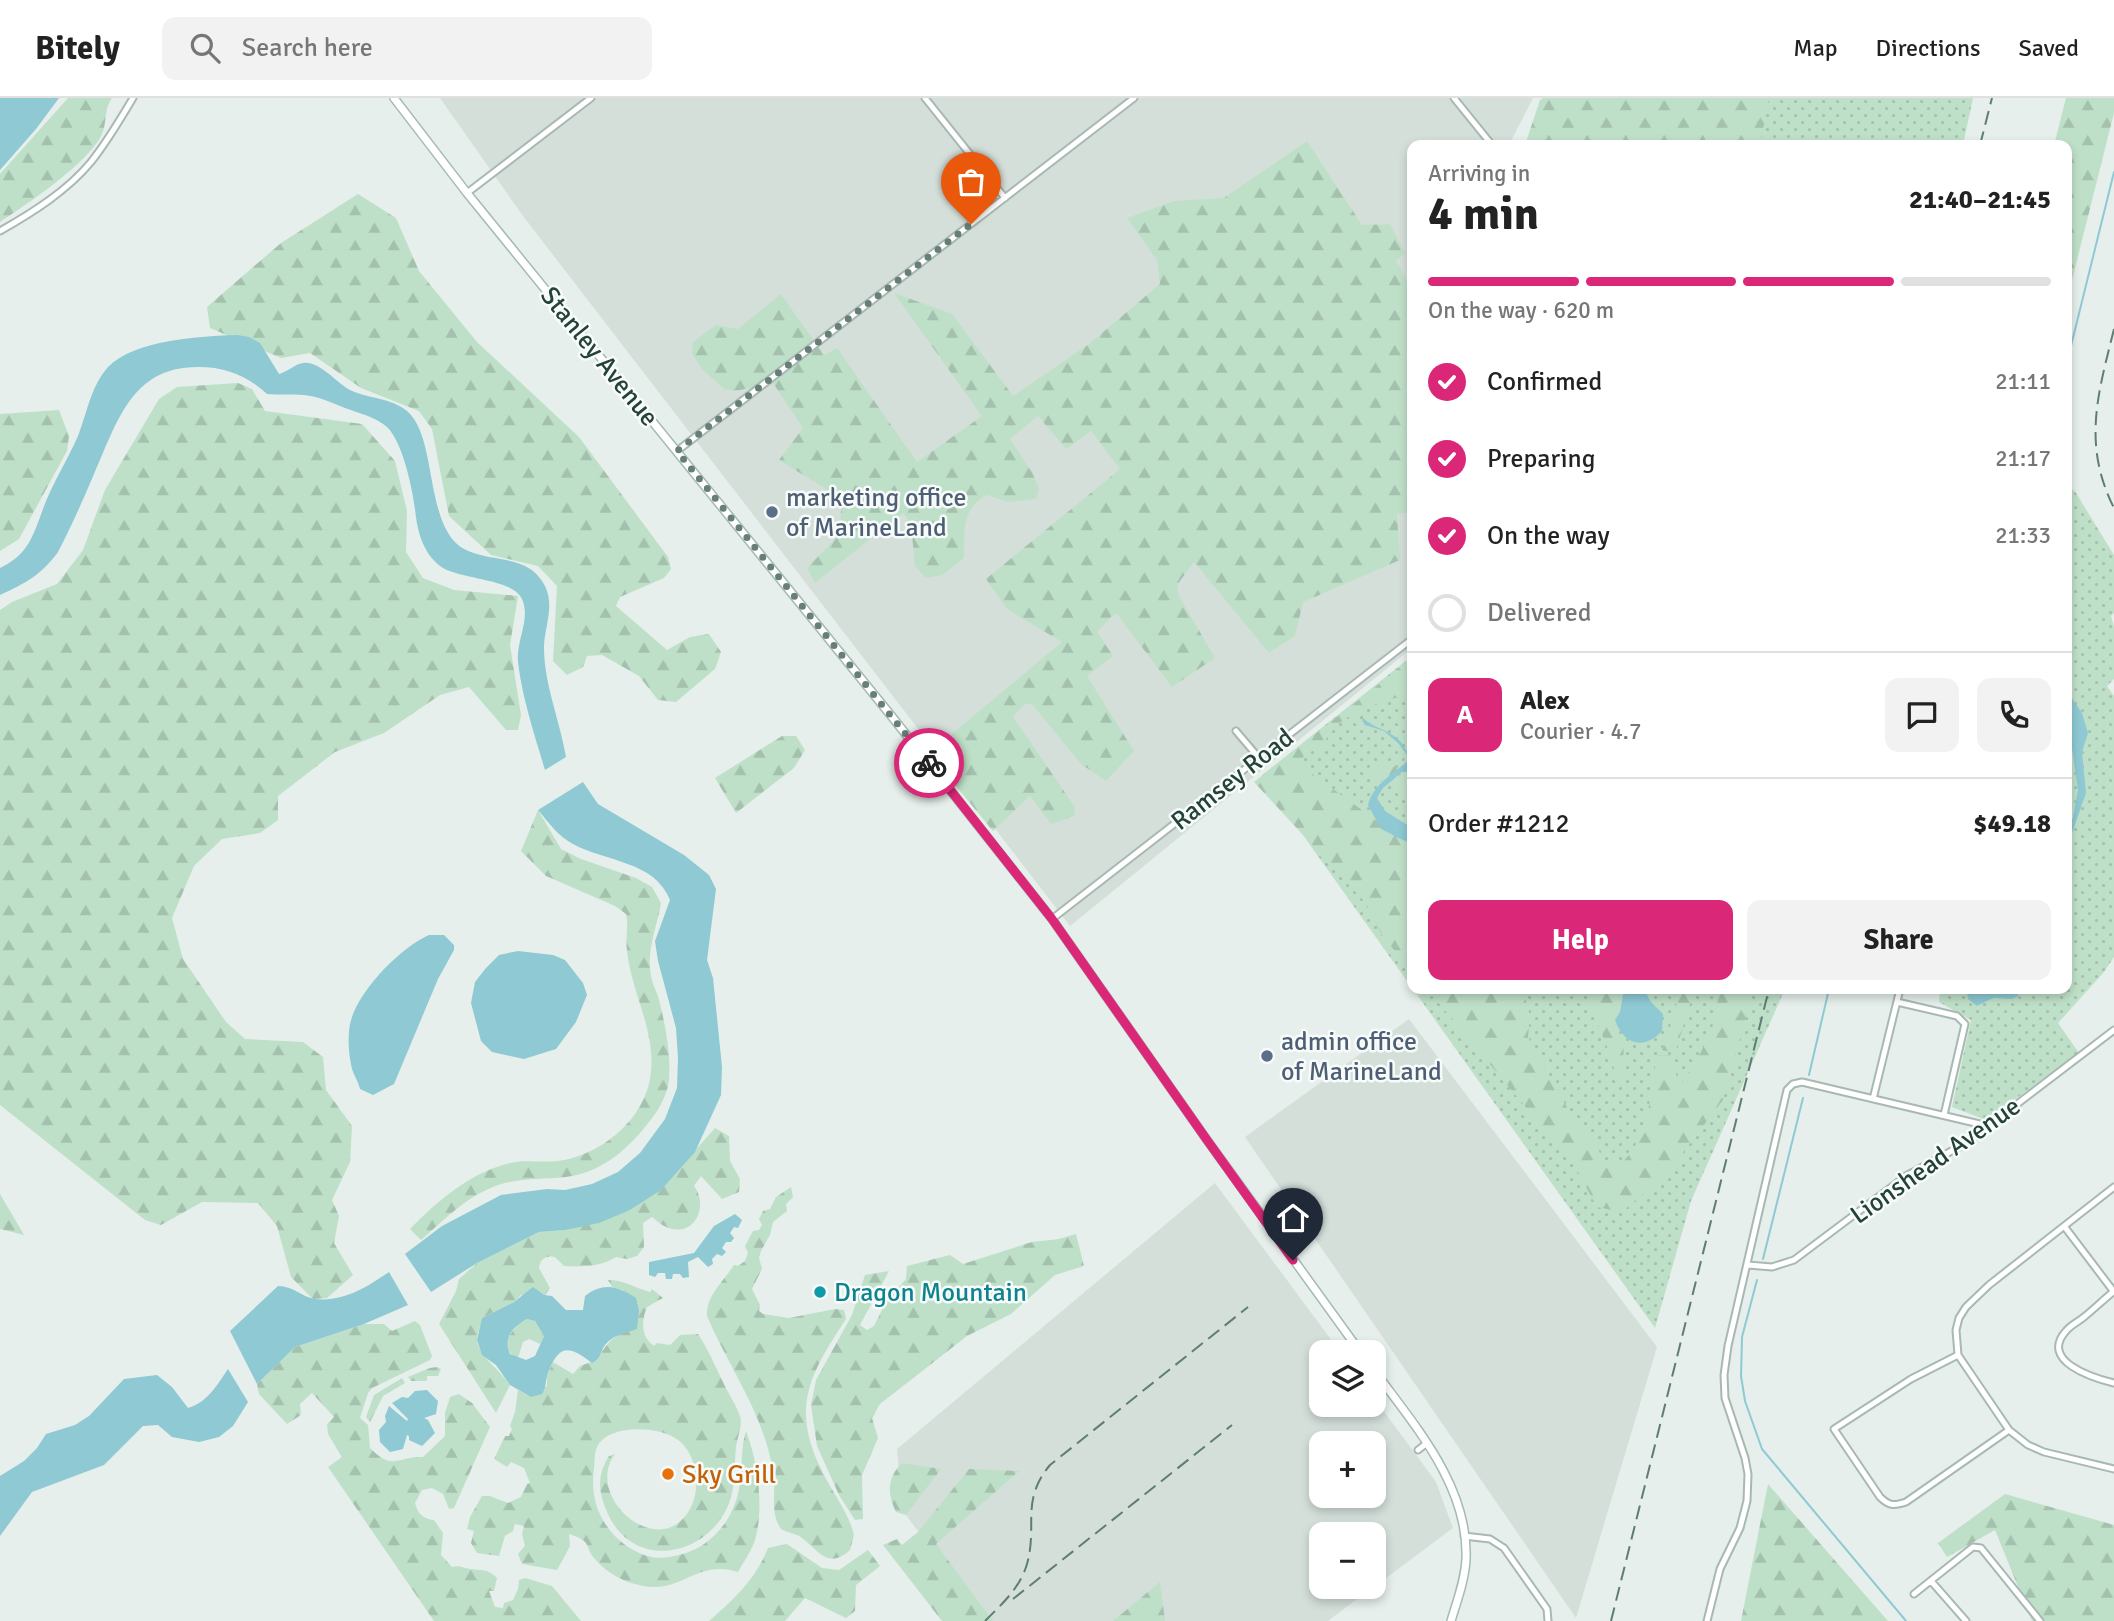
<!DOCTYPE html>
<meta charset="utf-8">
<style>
body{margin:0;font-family:Signika,sans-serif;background:#f2f2f2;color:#222;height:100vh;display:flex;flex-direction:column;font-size:26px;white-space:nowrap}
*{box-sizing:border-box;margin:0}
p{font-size:23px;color:#767676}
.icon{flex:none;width:38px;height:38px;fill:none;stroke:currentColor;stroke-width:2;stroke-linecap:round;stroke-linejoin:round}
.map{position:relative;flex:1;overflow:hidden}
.drawer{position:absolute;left:1407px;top:42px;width:665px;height:854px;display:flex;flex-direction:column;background:#fff;border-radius:14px;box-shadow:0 4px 10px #0003}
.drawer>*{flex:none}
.buttons{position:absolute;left:1309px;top:1242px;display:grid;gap:14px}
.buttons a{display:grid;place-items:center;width:77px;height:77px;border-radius:14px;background:#fff;box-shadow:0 4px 10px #0003;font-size:35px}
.pin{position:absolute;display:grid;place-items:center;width:60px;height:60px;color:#fff;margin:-72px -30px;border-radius:50% 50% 50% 0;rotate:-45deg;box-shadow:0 0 7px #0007}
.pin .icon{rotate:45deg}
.courier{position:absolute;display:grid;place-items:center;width:70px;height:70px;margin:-35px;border:5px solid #db2777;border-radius:50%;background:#fff;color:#222;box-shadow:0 2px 9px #0007}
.overview em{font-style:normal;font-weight:800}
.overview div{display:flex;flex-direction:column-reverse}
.overview{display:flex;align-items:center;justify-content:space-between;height:119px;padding:0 21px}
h1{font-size:46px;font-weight:800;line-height:52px}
.bar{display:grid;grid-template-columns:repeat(4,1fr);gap:10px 7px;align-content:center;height:84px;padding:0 21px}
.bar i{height:9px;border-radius:5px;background:#e0e0e0}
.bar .selected{background:#db2777}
.bar p{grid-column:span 4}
.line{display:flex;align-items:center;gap:18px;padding:0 21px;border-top:2px solid #e0e0e0}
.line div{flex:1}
.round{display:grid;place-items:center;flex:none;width:74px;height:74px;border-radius:14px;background:#f2f2f2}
ol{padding:0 21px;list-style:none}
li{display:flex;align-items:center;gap:21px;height:77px}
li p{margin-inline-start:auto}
li .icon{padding:7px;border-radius:50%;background:#db2777;color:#fff;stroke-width:4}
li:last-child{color:#767676}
li i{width:38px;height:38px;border:4px solid #e0e0e0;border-radius:50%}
.primary-button{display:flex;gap:14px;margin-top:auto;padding:14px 21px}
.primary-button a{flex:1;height:80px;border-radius:14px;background:#db2777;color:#fff;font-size:28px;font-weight:800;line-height:80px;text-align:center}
.primary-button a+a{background:#f2f2f2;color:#222}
header{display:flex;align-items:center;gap:42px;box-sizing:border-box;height:98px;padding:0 35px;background:#fff;border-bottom:2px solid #e0e0e0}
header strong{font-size:33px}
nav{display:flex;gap:38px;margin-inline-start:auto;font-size:24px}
.search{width:490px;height:63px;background:#f2f2f2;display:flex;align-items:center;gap:18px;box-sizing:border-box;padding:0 24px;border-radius:14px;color:#767676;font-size:26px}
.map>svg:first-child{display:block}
.built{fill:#d4dfda;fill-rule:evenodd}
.grass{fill:url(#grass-dots)}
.forest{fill:url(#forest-firs)}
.water{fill:#8ec9d4;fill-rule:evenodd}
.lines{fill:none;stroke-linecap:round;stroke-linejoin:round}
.stream{stroke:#8ec9d4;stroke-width:2}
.street-casing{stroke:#a8b8b2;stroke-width:9}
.secondary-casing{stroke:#a4bbb3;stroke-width:10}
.street{stroke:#fff;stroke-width:5}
.secondary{stroke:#fff;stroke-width:7}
.rail{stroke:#5f7d75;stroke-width:2;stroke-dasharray:14 7;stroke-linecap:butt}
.done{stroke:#687f78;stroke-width:7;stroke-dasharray:0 12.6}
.route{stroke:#db2777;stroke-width:9}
.service-dot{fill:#5c6f8a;stroke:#f7fbf9;stroke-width:2.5}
.culture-dot{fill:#0f9aa8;stroke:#f7fbf9;stroke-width:2.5}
.food-dot{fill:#e8710a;stroke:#f7fbf9;stroke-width:2.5}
.labels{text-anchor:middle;stroke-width:5;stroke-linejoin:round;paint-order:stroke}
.street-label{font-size:26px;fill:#24423a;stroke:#f7fbf9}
.service-label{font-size:26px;fill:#4e5e75;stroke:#f7fbf9;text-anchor:start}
.culture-label{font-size:26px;fill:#0d838f;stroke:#f7fbf9;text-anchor:start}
.food-label{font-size:26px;fill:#c56008;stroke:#f7fbf9;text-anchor:start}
</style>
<header>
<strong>Bitely</strong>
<div class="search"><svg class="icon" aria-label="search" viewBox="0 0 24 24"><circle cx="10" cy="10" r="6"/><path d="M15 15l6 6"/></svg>Search here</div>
<nav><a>Map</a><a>Directions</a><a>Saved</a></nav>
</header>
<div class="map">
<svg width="2114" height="1523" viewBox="0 0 2114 1523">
<defs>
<pattern id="grass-dots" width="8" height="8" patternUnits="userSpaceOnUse" patternTransform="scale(1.75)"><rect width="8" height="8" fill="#bfe0c8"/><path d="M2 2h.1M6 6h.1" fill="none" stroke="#a4c1ad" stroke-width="1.8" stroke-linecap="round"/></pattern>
<pattern id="forest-firs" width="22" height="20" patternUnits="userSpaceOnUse" patternTransform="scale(1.75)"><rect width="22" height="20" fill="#bfe0c8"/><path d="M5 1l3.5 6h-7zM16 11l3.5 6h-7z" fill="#a4c1ad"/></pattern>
</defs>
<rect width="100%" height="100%" fill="#e6efeb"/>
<path class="built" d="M440 0H1533L1512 41 1516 47H1412V550L1070 828 523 118Z
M1409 921 1657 1249 1576 1520 1245 1039Z
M1215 1085 1341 1255H1321V1307H1374V1300L1436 1384 1453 1430 1374 1489V1437H1321V1489H1373L1328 1523H985L903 1413 897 1351ZM1321 1346H1374V1398H1321Z"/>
<path class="grass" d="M1762 0H1973L1963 47H1751Z
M2067 386 2076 395 2114 457V515L2111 518 2114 529V581L2107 588 2114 598V859L2104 874 2058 925 2079 955 1986 1022 1952 1009 1971 922 1939 904 1940 891H2067Z
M1412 558V890L1261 678Z
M1413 891H1785L1691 1103 1655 1230Z"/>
<path class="forest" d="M68 0H112C104 10 107 25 102 36 90 64 26 107 0 124V76Z
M1543 0H1769L1760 47H1525L1540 2Z
M2066 0H2114V15L2067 202V47H2054Z
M1307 43 1362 127 1390 126 1405 155 1396 163 1412 191V414L1397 416 1400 462 1303 504 1295 538 1269 555 1194 464 1177 487 1179 498 1215 560 1172 589 1117 516 1112 518 1097 534 1113 558 1087 578 1134 653 1106 683 1081 666 1032 606H1025L1013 619 1075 709 1074 718 1051 726 1030 698 993 733 929 655 1062 544 1007 511 986 481 1120 371 1091 333 1066 351 1038 318 1010 341 1033 376 1039 391 1036 401 1008 404 987 397C962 409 964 435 964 460L942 477 926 480 915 468 911 426 903 415 815 485 807 470 839 437 842 401 779 362 803 330 773 285 735 293 724 291 703 272 692 256 693 244 716 227 738 231 781 196 824 257 837 250 917 364 982 318 894 195 952 216 1013 298 1089 246 1160 186 1157 162 1127 120 1174 103 1224 100Z
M358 96 396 120 419 173 477 244 579 339 668 459 671 471 664 480 620 499 616 508 667 552 690 539 709 536 721 554 715 571 676 604 658 602 639 578 602 557 587 558 583 569 567 577 553 563 557 488 538 468 491 457 449 418 432 331 419 313 361 290 310 255 281 260 210 230 207 209 281 145Z
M238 285 252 291 265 313 362 326 395 363 407 413 406 454 423 480 454 492 518 498 510 547 521 617 518 632H506L469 589 440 597 384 635 335 654 278 698V722L260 735 222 741 194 768 172 820 183 861 226 924 245 941 303 944 323 959 326 992 352 1028 350 1064 332 1102 339 1118 334 1145 353 1177 327 1200 313 1201 291 1179 277 1128 258 1105 202 1104 161 1127 145 1122 0 1007V512L12 504 57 486 83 452 105 392 159 301 177 289Z
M59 312 69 338 67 353 19 441 0 453V316Z
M1412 560V590L1408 596C1383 604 1350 612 1331 633 1325 640 1324 650 1318 657L1312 652 1302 660 1306 671 1412 749V873L1383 839 1366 805 1254 684Z
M782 638H796L805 652 794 670 736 715 715 680Z
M1405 658 1412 662V694C1396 690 1376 685 1369 669L1379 664 1398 670 1404 664Z
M538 712 561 751 581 761 636 780 652 789 661 805C657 830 646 852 651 878 652 885 656 892 658 898 665 924 671 956 669 982 667 1000 656 1016 645 1029 625 1054 599 1075 566 1079 541 1082 517 1079 493 1089 465 1100 443 1123 421 1142L410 1131C438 1103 467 1077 506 1066 525 1060 545 1066 564 1062 606 1054 648 1017 651 973 655 931 631 893 627 853 625 840 629 828 626 816L615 808 546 778 521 753Z
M1427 891H1523L1530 918 1528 939 1574 1022 1593 1042 1604 1062 1623 1064C1649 1037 1651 993 1657 957H1674L1677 982 1682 984 1701 954 1713 927 1720 891H1754L1723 1002 1668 1074 1622 1114 1597 1109 1574 1067Z
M1584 891H1622L1623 905 1613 922 1624 945 1622 981 1617 982 1611 959Z
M1677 891H1693L1694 893 1675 955 1662 952 1676 912Z
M715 1030 729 1038 730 1063 740 1081 739 1094 722 1101 701 1078 694 1088C708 1106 697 1136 672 1131 664 1129 658 1124 652 1119L643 1125 644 1149 637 1158 627 1161 616 1159C601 1169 581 1169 564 1168L555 1159C546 1157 540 1161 539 1170L550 1190 545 1197H521L514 1204 482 1220C481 1227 477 1236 477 1242 478 1257 501 1273 510 1287L496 1315 439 1226 456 1193 459 1181 477 1165 539 1134 565 1132 630 1112 661 1091Z
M791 1089 793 1099 786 1106 787 1113 773 1124 770 1137 761 1153 759 1160 762 1171 752 1191 760 1207 759 1213 763 1216 789 1220 835 1211 844 1212 846 1221C810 1276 790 1309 822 1373 832 1394 849 1415 854 1437L850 1452C828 1472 819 1453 802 1440 795 1435 788 1435 781 1431 769 1414 777 1393 773 1373 764 1316 729 1270 707 1218 706 1198 723 1184 734 1167L738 1168 745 1163 748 1155 745 1148 753 1133 759 1132 762 1127 759 1121 763 1113 770 1111 776 1099Z
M0 1096 24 1137 0 1131Z
M1076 1136 1084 1168 1055 1177 1011 1216 967 1238 880 1306 872 1320 878 1340 862 1377 863 1421 855 1422 839 1397 817 1348 811 1307 816 1282 852 1217 865 1177 889 1173 860 1227 867 1232 874 1228 887 1202 906 1181 907 1168 950 1157 963 1166 1032 1144 1059 1141Z
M608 1182C624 1182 635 1190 650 1194L652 1191 663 1200 647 1209C641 1224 641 1239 654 1248L657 1245 670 1247 680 1237 698 1236C710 1254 718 1275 728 1294 732 1301 737 1310 740 1318 743 1327 737 1340 736 1349 734 1369 736 1389 728 1408 704 1461 632 1472 607 1414 598 1394 597 1377 609 1358L615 1356C582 1401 664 1468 692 1407 701 1386 696 1352 675 1340 656 1328 608 1326 597 1349 594 1356 595 1364 594 1370 592 1384 593 1399 598 1412 608 1436 628 1454 652 1459 661 1461 670 1459 679 1457 710 1450 733 1423 739 1391 743 1372 740 1351 746 1333 758 1364 765 1413 754 1445 750 1455 743 1465 738 1474 700 1462 685 1490 653 1489 632 1488 609 1478 595 1461 583 1448 594 1444 569 1436L570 1448 557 1472 522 1466 518 1456 525 1448 522 1436 524 1428 515 1426 513 1433 505 1438 499 1458 477 1455 471 1445 474 1433 467 1431 470 1419 482 1398H490L508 1405 521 1399 527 1386 530 1385 524 1370 511 1364 507 1369 494 1361 505 1338H509L512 1331 510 1328 515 1314 518 1292 531 1299 547 1288V1278L553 1264 573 1276 580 1268 597 1262C609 1242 613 1237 636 1231L638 1213 625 1193 612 1189Z
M527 1221 535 1223 544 1238 540 1246 529 1241 523 1244 518 1260C495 1251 512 1229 527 1221Z
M415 1223 420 1227 432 1258 430 1262 372 1290 368 1295 360 1320 368 1327 370 1350C393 1373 395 1359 423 1359L445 1338V1315L450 1299 459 1296 472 1305 490 1329 454 1410 449 1411 443 1396 432 1390 422 1392 415 1405C418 1416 423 1421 434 1422L443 1435 441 1457 452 1469C460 1467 462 1470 470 1471 482 1473 487 1470 497 1480L494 1493H489L495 1509 503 1510 504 1505 513 1502 518 1491 519 1482 525 1480 552 1488 581 1523H434L328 1369 342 1359 328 1336 327 1326 334 1319 312 1295 300 1306 301 1317 287 1326 259 1296 257 1286 295 1249 364 1226H384L392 1233Z
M437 1269 441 1271 438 1278H427V1283H411L408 1279 430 1270Z
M402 1280 405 1285 383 1298 370 1324 366 1319 374 1297Z
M902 1365 941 1371 906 1417 896 1414C887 1397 887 1379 902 1365Z
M969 1371 1019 1373 936 1446 993 1523H942L883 1447 897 1441 902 1447 918 1434Z
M1768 1386 1888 1523H1741Z
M2005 1396 2114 1427V1523H2032L1995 1432 1947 1459 1938 1445Z
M787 1446 822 1470 839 1472 868 1452 880 1468 856 1487 855 1513 846 1520 805 1500 785 1523H709C734 1501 756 1481 768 1450Z
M1160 1484 1165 1523H1113Z"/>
<path class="water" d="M0 0H59L36 31 0 72Z
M237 237 249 239 260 245 279 276C287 274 295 266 303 265 319 263 335 283 348 291 367 301 390 299 407 313 435 337 426 409 453 442 475 468 523 452 542 483 557 505 544 528 544 550 544 586 560 623 566 659L545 672C535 638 522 600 518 564 516 542 531 521 522 501 513 480 459 482 440 468 422 454 417 431 415 411 412 389 403 346 388 330 377 319 358 315 345 310 332 305 318 298 304 297 292 296 279 297 267 296 248 278 225 269 199 269 131 268 117 325 94 376 83 402 71 429 58 454 41 477 26 485 0 497V470C28 457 33 438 43 411 52 386 67 363 78 338 87 315 91 288 108 269 134 242 201 238 237 237Z
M2067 593 2082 615 2088 635 2082 654 2086 695 2068 746 2071 758 2067 767V729L2073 720 2078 692 2072 651 2067 637V624L2070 618 2067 612Z
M1363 620C1373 630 1387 631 1398 641 1404 646 1404 653 1412 658V674H1402L1383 690 1377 700 1385 713 1412 730V745C1402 743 1392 736 1381 731L1368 707C1373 686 1396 674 1410 661L1399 646 1384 633 1365 627 1362 622Z
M583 684 598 706 684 757 709 777 716 791 707 862 713 880 722 969 721 997 695 1054 661 1092 630 1112 599 1125 565 1132 539 1134 477 1165 431 1194 405 1156 442 1128 501 1097 547 1091 565 1092 592 1086 618 1074 640 1055 665 1021 677 990 678 960 676 930 658 863 655 843 670 802C655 763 606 764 573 746 558 738 549 725 538 712Z
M429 837H444L454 847V852L438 881 394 986 373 997 360 991C358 982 352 975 351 966 349 956 348 944 349 934 350 900 399 850 429 837Z
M518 853 553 857 565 862 583 885 587 897 576 924 556 951 524 961 492 954 481 943 471 905 475 884 486 870 499 857Z
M1624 891H1644L1651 904 1663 916 1662 933C1644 953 1623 946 1615 922L1620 914Z
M1970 891H2018V898L2013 901 1993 900 1977 908 1968 901 1967 894Z
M735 1116 742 1122 738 1130 734 1129 730 1135 734 1140 731 1144H726L722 1150 726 1154 722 1158 717 1156 712 1161 713 1166 708 1169 698 1159 688 1164 689 1179 683 1180 680 1176H673L672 1181H666L665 1175H658L655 1179 649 1177V1164L694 1155 714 1128Z
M389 1174 408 1207 364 1226 295 1249 257 1286 230 1233 278 1188C293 1188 302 1199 315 1201 344 1204 367 1189 389 1174Z
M533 1189 544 1197 552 1198 566 1212H583L585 1198C604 1184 617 1188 636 1200L639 1212 637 1231C626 1235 613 1237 605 1247 600 1254 601 1261 592 1265 569 1247 559 1246 548 1275 545 1283 547 1288 542 1296L531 1299 510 1287 496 1267 482 1257 477 1242 482 1220 514 1204ZM527 1221 535 1223 544 1238 535 1258 526 1262 510 1256C502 1240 514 1228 527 1221Z
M228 1271 248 1304 233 1328 219 1339 199 1344 172 1339 158 1327 143 1328 104 1367 32 1394 0 1438V1378L24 1363 37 1350 46 1336 75 1327 89 1318 124 1281 157 1277 172 1289 188 1310C208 1304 217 1287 228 1271Z
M427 1292 438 1303 436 1316 424 1320 428 1322 435 1335 422 1348 409 1342V1338L407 1337 403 1351 390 1354 380 1344 379 1332 386 1324 385 1318 389 1308 407 1323 408 1321 392 1305 402 1299 408 1300 415 1293Z"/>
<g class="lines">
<path class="stream" d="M2067 264 2114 74
M1809 977 1829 891
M1763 1161 1803 1000
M1757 1182 1742 1239 1741 1278 1745 1303 1762 1351 1906 1523"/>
<g class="street-casing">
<path id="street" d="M925 0 1005 100
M1454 0 1492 47
M467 95 591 0
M0 133C32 115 67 93 91 64 107 44 120 22 133 0
M677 353 1134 0
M1236 633 1259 660
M1052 821 1412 541
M1897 904 1957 918 1965 926 1944 1017
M1873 1001 1900 891
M2114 1089 1989 1187 1966 1209 1959 1220 1956 1232 1958 1257 2009 1332 2028 1347 2044 1354 2114 1371
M2064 1128 2114 1194
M1748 1167 1772 1169 1794 1162 1906 1078 1966 1045 2114 932
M2113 1194C2103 1202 2094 1211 2084 1219 2078 1224 2071 1227 2066 1233 2039 1263 2093 1280 2114 1285
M1958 1257 1911 1281 1834 1331 1880 1399C1889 1408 1894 1408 1906 1404L2009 1332
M1418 1352 1427 1345
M1464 1438 1490 1441 1504 1450 1547 1511 1548 1523
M1931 1483 1966 1523
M1914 1496 1973 1449 1981 1450 2040 1523
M1707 1523 1720 1471 1740 1430 1747 1403 1748 1376 1745 1360 1725 1300 1724 1277 1728 1248 1787 992 1793 986 1802 984 1988 1028"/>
</g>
<g class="secondary-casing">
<path id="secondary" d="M394 0 467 95 893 620 1052 821 1207 1042 1361 1255
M1374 1272C1414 1327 1469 1388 1466 1461 1465 1482 1457 1503 1451 1523"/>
</g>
<use href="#street" class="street"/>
<use href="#secondary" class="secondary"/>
<path class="rail" d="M1980 47 1992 0
M2114 231C2098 296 2082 346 2114 410
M1013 1501 1232 1327
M985 1523C1002 1506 1020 1490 1027 1466 1038 1427 1020 1403 1050 1367L1248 1209
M1611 1523 1769 891"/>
</g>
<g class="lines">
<path class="done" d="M929 665 677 353 971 126"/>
<path class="route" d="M929 665 1052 821 1207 1042 1293 1162"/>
</g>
<g class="service-dot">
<circle cx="772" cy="414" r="7"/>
<circle cx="1267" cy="958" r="7"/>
</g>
<circle class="culture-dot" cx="820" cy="1194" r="7"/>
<circle class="food-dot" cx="668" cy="1376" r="7"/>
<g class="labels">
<g class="street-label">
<text transform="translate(600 258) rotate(51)" y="9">Stanley Avenue</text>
<text transform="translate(1232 681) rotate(-38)" y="9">Ramsey Road</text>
<text transform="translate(1935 1062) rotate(-35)" y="9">Lionshead Avenue</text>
</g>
<g class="service-label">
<text x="786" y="408">marketing office<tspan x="786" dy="30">of MarineLand</tspan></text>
<text x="1281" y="952">admin office<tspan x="1281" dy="30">of MarineLand</tspan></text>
</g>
<g class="culture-label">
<text x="834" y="1203">Dragon Mountain</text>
</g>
<g class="food-label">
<text x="682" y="1385">Sky Grill</text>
</g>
</g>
</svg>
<div class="buttons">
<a><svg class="icon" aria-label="layers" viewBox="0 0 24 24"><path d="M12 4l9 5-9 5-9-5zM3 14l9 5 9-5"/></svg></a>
<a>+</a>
<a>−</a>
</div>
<div class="pin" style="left:971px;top:126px;background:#ea580c"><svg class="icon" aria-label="bag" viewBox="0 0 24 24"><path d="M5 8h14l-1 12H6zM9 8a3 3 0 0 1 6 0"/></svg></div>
<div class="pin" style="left:1293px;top:1162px;background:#1f2937"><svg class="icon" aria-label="home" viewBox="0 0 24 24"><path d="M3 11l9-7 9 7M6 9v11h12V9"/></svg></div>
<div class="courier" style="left:929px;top:665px"><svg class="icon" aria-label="bike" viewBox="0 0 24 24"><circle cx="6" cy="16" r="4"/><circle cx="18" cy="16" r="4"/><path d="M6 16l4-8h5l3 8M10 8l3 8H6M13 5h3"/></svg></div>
<section class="drawer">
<div class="overview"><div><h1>4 min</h1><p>Arriving in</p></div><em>21:40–21:45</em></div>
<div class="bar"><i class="selected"></i><i class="selected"></i><i class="selected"></i><i></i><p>On the way · 620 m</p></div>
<ol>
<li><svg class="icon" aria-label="check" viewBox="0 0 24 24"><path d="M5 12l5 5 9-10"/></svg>Confirmed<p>21:11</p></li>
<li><svg class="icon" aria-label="check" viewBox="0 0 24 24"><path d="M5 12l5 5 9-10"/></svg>Preparing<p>21:17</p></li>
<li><svg class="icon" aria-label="check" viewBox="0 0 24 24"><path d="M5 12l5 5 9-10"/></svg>On the way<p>21:33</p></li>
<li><i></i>Delivered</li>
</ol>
<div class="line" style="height:126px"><b class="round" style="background:#db2777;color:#fff">A</b><div><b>Alex</b><p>Courier · 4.7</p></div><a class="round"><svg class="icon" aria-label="chat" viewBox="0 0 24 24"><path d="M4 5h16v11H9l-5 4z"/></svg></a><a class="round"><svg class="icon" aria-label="phone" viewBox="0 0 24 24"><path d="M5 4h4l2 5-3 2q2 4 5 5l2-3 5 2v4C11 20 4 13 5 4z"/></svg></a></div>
<div class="line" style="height:91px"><div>Order #1212</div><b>$49.18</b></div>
<div class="primary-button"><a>Help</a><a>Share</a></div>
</section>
</div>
